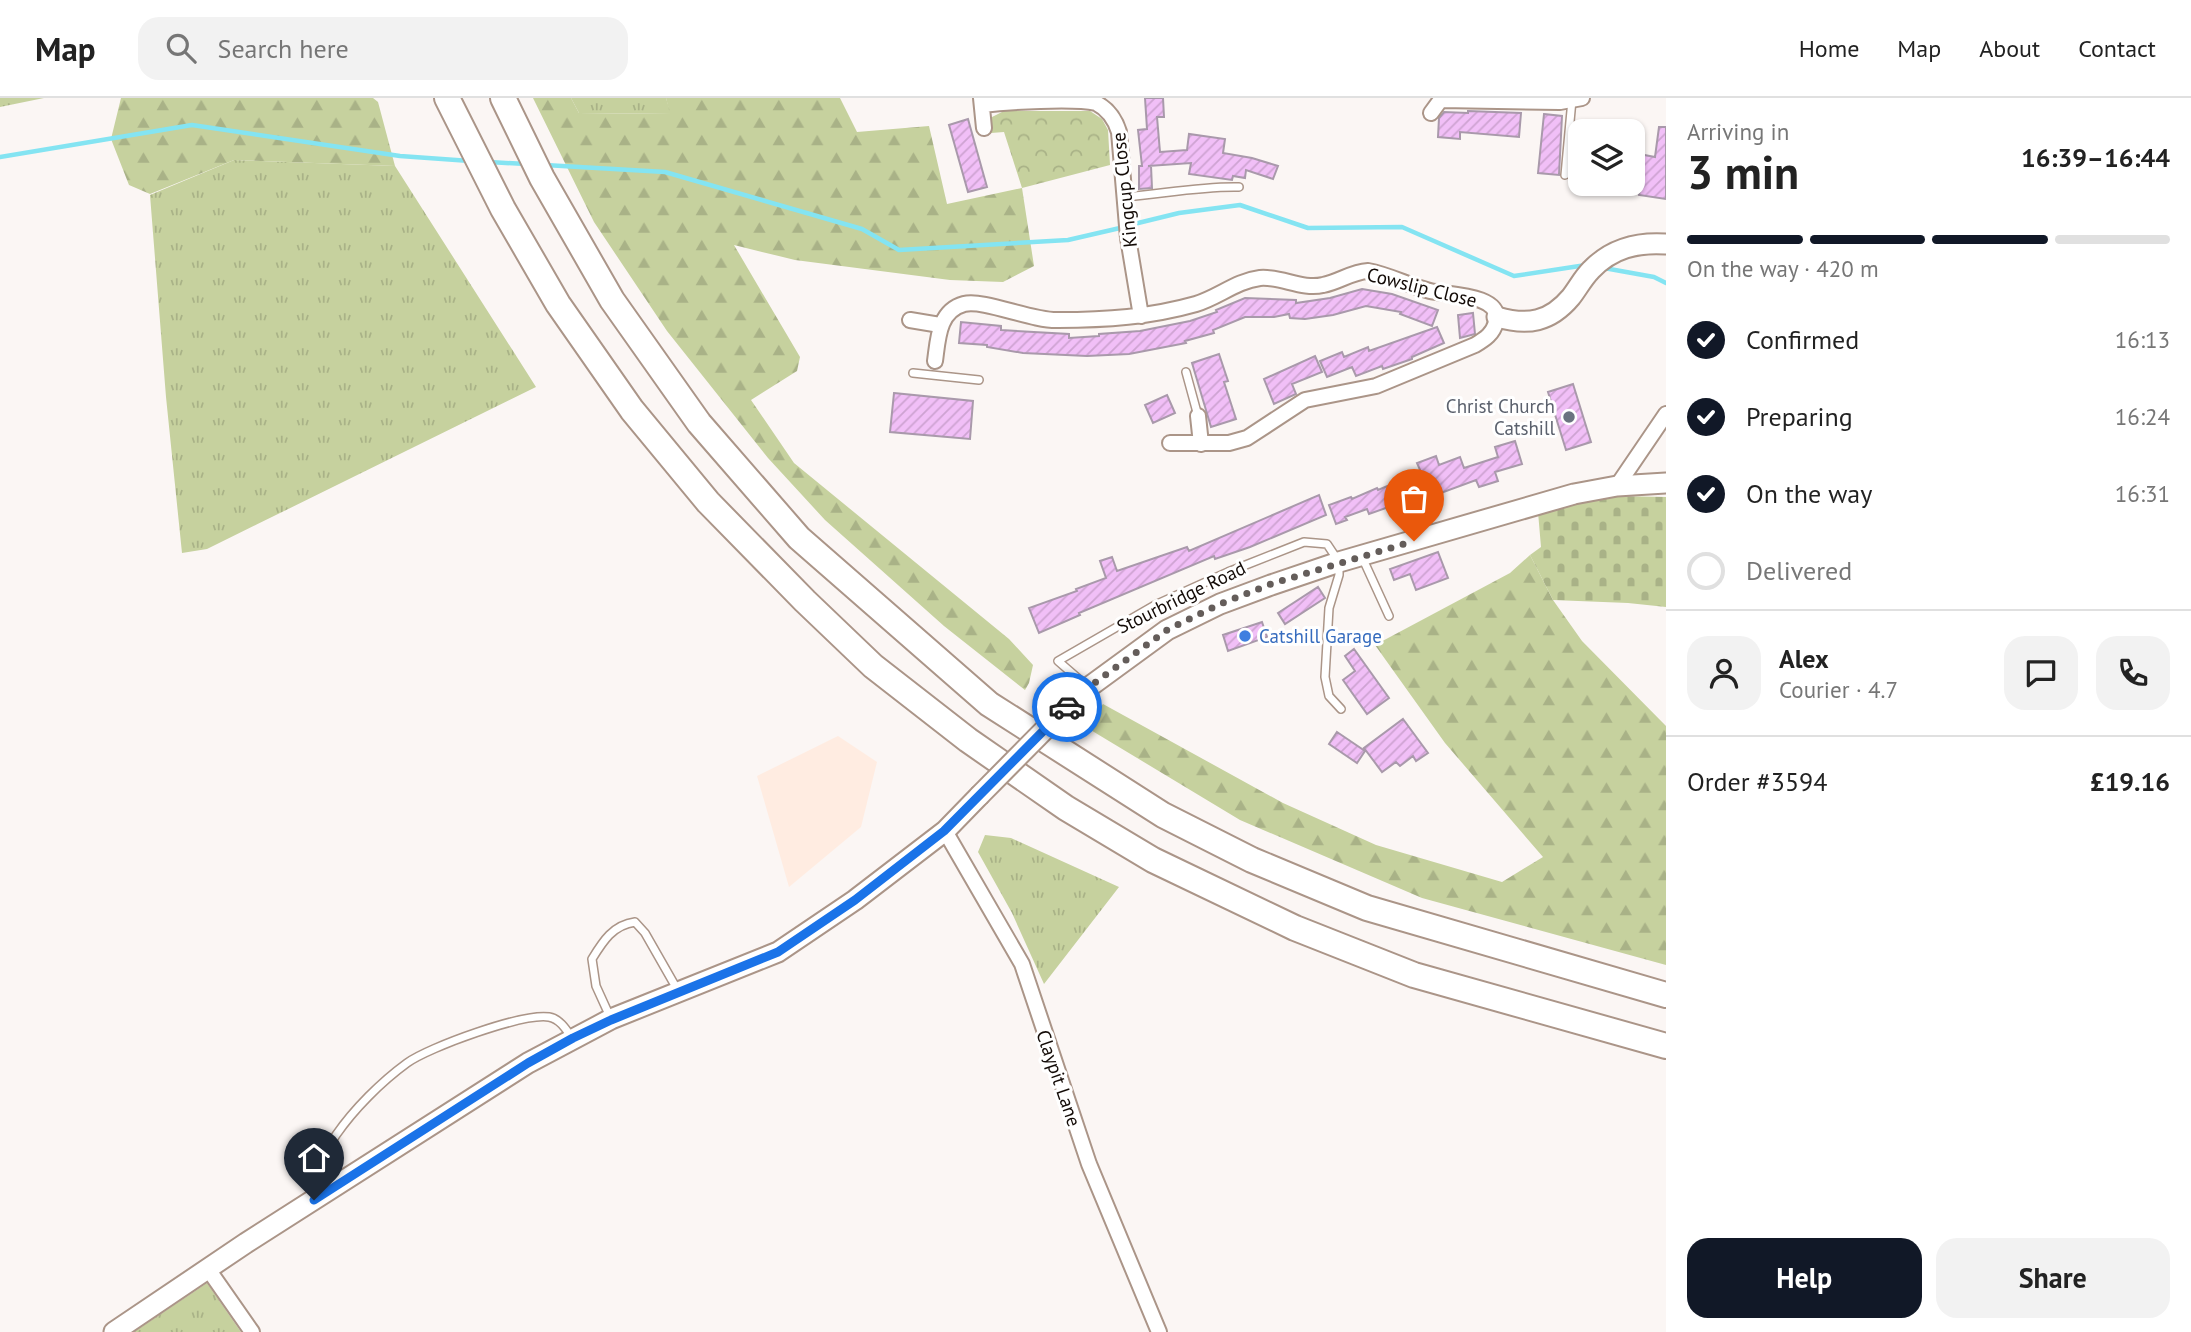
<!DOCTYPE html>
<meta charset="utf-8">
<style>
body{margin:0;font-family:"PT Sans",sans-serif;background:#f2f2f2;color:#222;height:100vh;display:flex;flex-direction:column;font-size:26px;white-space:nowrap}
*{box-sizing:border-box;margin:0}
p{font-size:23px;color:#767676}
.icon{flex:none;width:38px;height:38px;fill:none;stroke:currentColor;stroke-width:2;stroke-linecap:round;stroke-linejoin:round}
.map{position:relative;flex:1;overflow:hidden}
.side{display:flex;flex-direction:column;background:#fff;width:525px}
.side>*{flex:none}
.controls{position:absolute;left:1568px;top:21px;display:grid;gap:14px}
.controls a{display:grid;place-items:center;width:77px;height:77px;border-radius:14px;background:#fff;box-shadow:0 2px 5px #0004;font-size:35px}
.pin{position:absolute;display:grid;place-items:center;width:60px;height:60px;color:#fff;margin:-72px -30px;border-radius:50% 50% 50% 0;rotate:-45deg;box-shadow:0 0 7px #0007}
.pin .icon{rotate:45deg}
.courier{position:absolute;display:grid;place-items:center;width:70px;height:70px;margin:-35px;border:5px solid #1a73e8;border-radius:50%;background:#fff;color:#222;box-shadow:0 2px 9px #0007}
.summary em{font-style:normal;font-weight:600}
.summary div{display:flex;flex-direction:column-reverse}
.summary{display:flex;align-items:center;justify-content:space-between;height:119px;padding:0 21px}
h1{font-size:46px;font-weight:600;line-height:52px}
.bar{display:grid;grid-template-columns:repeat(4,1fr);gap:10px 7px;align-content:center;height:84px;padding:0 21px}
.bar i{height:9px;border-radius:5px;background:#e0e0e0}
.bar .active{background:#111827}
.bar p{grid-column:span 4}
.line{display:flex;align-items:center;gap:18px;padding:0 21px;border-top:2px solid #e0e0e0}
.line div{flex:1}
.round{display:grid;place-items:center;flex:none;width:74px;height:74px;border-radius:21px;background:#f2f2f2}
ol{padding:0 21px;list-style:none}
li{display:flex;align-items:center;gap:21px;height:77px}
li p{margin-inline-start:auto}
li .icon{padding:7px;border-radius:50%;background:#111827;color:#fff;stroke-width:4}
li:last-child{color:#767676}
li i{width:38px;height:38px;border:4px solid #e0e0e0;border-radius:50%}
.action{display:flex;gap:14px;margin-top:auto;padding:14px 21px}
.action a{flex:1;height:80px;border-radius:21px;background:#111827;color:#fff;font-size:28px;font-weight:600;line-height:80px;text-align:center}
.action a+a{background:#f2f2f2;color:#222}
header{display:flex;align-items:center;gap:42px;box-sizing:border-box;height:98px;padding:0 35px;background:#fff;border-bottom:2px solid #e0e0e0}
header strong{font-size:33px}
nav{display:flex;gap:38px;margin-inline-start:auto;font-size:24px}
.search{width:490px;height:63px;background:#f2f2f2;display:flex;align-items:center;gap:18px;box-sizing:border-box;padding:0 24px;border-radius:21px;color:#767676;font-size:26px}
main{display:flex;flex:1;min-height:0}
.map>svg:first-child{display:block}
.built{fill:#ffece1}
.grass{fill:url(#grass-tufts)}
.forest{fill:url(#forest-firs)}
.cemetery{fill:url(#cemetery-stones)}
.park{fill:url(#park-crowns)}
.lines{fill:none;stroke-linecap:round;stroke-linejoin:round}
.stream{stroke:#84e4f2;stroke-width:4.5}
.building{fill:url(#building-hatch);stroke:#a999ab;stroke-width:2}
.lane-casing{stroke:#ab9588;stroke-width:10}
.street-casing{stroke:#ab9588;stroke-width:18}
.secondary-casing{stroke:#ab9588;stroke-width:23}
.highway-casing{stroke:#ab9588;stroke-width:28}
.lane{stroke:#fff;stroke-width:7}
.street{stroke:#fff;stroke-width:14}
.secondary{stroke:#fff;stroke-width:19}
.highway{stroke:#fff;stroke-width:24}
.secondary-bridge-casing{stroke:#ab9588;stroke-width:23;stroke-linecap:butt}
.secondary-bridge{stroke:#fff;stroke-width:19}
.done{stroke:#645d5a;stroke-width:7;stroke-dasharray:0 12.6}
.route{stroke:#1a73e8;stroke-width:9}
.worship-dot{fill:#6b7280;stroke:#fff;stroke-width:2.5}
.shop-dot{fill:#3f7fe0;stroke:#fff;stroke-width:2.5}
.labels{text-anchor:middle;stroke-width:6;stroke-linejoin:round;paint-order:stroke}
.street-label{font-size:19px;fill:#130b07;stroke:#fff}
.worship-label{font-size:19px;fill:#5b616d;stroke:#fff;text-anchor:end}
.shop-label{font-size:19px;fill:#366cbe;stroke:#fff;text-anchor:start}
</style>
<header>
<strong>Map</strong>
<div class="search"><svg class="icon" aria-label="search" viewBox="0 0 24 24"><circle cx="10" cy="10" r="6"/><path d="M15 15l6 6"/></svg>Search here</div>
<nav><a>Home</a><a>Map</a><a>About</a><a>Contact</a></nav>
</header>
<main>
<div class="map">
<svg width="1666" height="1234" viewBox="0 0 1666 1234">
<defs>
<pattern id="grass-tufts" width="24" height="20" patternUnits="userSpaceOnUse" patternTransform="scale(1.75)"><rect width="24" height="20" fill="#c6d19e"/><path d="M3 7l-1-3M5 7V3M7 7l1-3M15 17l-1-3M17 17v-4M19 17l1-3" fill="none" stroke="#a9b287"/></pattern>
<pattern id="forest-firs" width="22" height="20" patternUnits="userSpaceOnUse" patternTransform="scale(1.75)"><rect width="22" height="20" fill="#c6d19e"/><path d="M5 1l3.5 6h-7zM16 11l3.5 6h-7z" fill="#a9b287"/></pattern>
<pattern id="cemetery-stones" width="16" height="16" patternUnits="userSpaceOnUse" patternTransform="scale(1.75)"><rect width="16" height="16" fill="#c6d19e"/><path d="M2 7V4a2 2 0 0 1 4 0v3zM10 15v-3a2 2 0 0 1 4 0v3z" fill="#a9b287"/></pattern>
<pattern id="park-crowns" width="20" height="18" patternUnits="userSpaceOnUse" patternTransform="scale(1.75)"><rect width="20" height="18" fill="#c6d19e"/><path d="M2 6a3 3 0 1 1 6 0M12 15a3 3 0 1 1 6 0" fill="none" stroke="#a9b287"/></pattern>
<pattern id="building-hatch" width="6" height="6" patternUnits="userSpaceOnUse" patternTransform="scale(1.75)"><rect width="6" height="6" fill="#f1bff7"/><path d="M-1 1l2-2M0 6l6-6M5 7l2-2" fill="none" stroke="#cea3d2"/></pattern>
</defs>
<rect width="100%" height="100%" fill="#fbf6f4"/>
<path class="built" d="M838 638 877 664 861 729 789 789 757 678Z"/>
<path class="grass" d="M0 0H44L0 9Z
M571 0H666L671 16 579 15Z
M234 62 395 68 536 289 207 451 182 455 166 299 150 97Z
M985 737 1011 740 1119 789 1044 886 1012 815 978 754Z
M207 1185 241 1234H134Z"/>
<path class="forest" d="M121 0H373L378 4 395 68 234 62 150 96 129 87 111 41Z
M533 0H571L579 15 670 16 666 0H840L857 34 929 28 947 106 1022 90 1034 168 1003 184 950 182 795 162 734 147 800 259 797 273 751 302 794 365 1009 541 1033 567 1029 585 1025 592 944 528 825 422 768 360 667 233 594 124Z
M1530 457 1553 502 1582 543 1666 628V867L1422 800 1240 722 1084 628 1103 606 1283 705 1376 747 1502 784 1543 759 1445 645 1375 547 1510 475Z"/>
<path class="cemetery" d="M1614 398 1666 399V509L1628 505 1553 502 1530 457 1541 449 1538 414 1586 401Z"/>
<path class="park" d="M1004 13H1090L1102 21 1108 32 1110 67 1022 90 1004 34 991 35 992 19Z"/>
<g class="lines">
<path class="stream" d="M0 59 192 27 400 58 470 63
M489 64 526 66
M545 67 665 74 862 131 899 152 1068 142 1120 130
M1134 126 1179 115 1240 107 1308 130 1402 129 1514 178 1586 167
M1604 170 1654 179 1666 185"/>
</g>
<path class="building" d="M1145 0H1163L1164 19H1157L1160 54 1187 52 1189 36 1225 41 1223 55 1252 60 1278 68 1273 81 1246 72 1245 80 1233 78 1232 82 1189 76 1191 65 1148 68H1151L1152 90 1139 91V68H1142L1138 32 1147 31Z
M1468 13 1521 15 1519 39 1460 34V41L1438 39 1439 20 1444 14 1468 15Z
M1544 16 1562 18 1559 77 1538 75Z
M968 21 987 89 968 94 949 27Z
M1659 29H1666V101L1639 97 1643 75 1636 73 1639 56 1655 59Z
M1362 191 1392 196 1438 212 1432 228 1400 216 1401 214 1366 208 1333 217 1305 221 1290 220 1289 216 1274 219H1245L1213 232 1214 235 1185 243 1186 245 1129 256 1087 258 1023 255 987 249V247L959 245 961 224 1001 228V232L1069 236V240L1099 238V236L1140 233 1190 223 1217 214 1216 212 1245 200 1296 202V205L1330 200Z
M1473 215 1475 236 1460 240 1458 217Z
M1437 229 1444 245 1412 259V261L1383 271 1382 268 1356 278 1352 269 1327 279 1320 263 1342 254 1344 259 1368 249 1369 253Z
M1219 256 1228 283 1224 284 1236 321 1211 329 1192 265Z
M1315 258 1322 274 1292 286 1296 296 1274 306 1264 281Z
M1573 286 1591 344 1566 352 1548 294Z
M894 295 973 303 970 341 890 334Z
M1167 297 1175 315 1153 325 1145 307Z
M1515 343 1522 366 1495 374 1498 383 1479 389 1476 382 1430 399 1428 395 1369 416 1367 411 1345 419 1347 422 1336 426 1329 407 1351 399 1352 401 1377 390 1378 392 1421 374 1417 365 1436 358 1439 367 1460 359 1464 370 1498 359 1495 349Z
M1319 397 1326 417 1250 449 1215 461 1214 458 1079 515 1080 517 1039 535 1029 510 1077 493 1076 491 1106 480 1100 463 1112 459 1117 473 1187 449 1189 453Z
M1438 454 1448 480 1416 492 1410 476 1394 482 1390 471Z
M1318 489 1325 500 1285 526 1278 515Z
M1262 524 1267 539 1228 553 1223 537Z
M1354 551 1389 600 1367 616 1343 582 1355 573 1345 558Z
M1403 621 1428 655 1416 663 1413 658 1400 668 1396 664 1382 674 1364 650Z
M1337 634 1365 653 1357 665 1329 646Z"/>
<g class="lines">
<g class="lane-casing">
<path id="lane" d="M1565 77 1572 2
M1125 99C1163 96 1200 88 1239 89
M1186 274 1198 318
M913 275 979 282
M1362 459 1389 518
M1088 589 1058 563 1155 507 1228 474 1304 444 1327 446 1339 464V477L1329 510 1325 579 1329 598 1341 611
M611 921 596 888 592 861C603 843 613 827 635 824L645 835 677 891
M315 1098C319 1077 323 1056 336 1037 354 1011 381 984 407 965 429 949 523 915 549 919 560 921 566 931 572 940"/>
</g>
<g class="street-casing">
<path id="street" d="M981 0 984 30
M1442 2 1560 4 1582 0
M982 7C1008 4 1073 0 1096 5 1108 11 1115 21 1119 34L1128 140 1141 218
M1431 15 1442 0
M910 222 940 227
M935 263C938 242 938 213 964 206 984 201 1032 223 1058 222 1106 222 1150 219 1196 206 1219 199 1236 183 1260 180 1281 178 1302 192 1323 187 1339 184 1351 174 1368 173 1390 177 1409 188 1430 193 1447 197 1503 196 1496 224 1493 236 1485 241 1475 247L1376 288 1305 302 1247 340 1229 345H1170
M1198 318 1201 346
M1617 388 1666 316
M945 733 1022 866 1089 1066 1159 1234
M208 1171 252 1234"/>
</g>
<g class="secondary-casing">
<path id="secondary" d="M1497 219C1528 228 1550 224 1571 199 1578 190 1583 180 1591 172 1612 150 1637 144 1666 146
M1072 604 1089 589 1167 532 1220 506 1271 487 1339 464 1574 396 1617 388 1666 385
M114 1234 246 1145 528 965 611 921 778 854 855 802 945 733 979 698"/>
</g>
<g class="highway-casing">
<path id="highway" d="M447 0 503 111 558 206 632 312 708 404 805 503 873 568 968 642 1066 710 1153 762 1295 830 1414 877 1666 948
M503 0 542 80 612 202 699 325 799 440 989 606 1163 717 1252 762 1367 810 1666 897"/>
</g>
<use href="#lane" class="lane"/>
<use href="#street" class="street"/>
<use href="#secondary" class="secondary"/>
<use href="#highway" class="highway"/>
<g class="secondary-bridge-casing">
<path id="secondary-bridge" d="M979 698 1072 604"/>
</g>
<use href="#secondary-bridge" class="secondary-bridge"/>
</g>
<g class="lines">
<path class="done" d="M1067 609 1089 589 1167 532 1220 506 1271 486 1414 443"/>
<path class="route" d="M314 1102 528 965 573 940 611 922 778 854 855 802 944 733 1067 609"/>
</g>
<circle class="worship-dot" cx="1569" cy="319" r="7"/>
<circle class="shop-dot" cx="1245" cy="538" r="7"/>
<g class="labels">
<g class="street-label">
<text transform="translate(1124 92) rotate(-96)" y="7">Kingcup Close</text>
<text transform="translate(1422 189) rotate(14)" y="7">Cowslip Close</text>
<text transform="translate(1181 499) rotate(-26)" y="7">Stourbridge Road</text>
<text transform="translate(1059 980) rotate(71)" y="7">Claypit Lane</text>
</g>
<g class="worship-label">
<text x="1555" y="315">Christ Church<tspan x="1555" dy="22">Catshill</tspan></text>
</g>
<g class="shop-label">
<text x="1259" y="545">Catshill Garage</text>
</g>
</g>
</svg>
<div class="controls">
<a><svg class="icon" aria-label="layers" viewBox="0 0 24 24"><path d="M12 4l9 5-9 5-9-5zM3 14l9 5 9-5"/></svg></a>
</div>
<div class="pin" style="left:1414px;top:443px;background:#ea580c"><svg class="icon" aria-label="bag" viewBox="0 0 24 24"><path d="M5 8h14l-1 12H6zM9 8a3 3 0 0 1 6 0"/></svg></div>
<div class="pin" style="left:314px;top:1102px;background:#1f2937"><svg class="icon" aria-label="home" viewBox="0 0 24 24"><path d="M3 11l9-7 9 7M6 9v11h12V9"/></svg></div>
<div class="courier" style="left:1067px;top:609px"><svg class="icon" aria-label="car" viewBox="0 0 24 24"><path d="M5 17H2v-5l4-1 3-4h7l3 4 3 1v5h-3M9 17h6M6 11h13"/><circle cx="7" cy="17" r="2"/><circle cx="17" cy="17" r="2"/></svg></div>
</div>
<section class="side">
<div class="summary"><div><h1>3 min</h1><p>Arriving in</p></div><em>16:39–16:44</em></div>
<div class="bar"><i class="active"></i><i class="active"></i><i class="active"></i><i></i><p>On the way · 420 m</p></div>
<ol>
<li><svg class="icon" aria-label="check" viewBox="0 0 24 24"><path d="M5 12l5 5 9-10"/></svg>Confirmed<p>16:13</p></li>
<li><svg class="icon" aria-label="check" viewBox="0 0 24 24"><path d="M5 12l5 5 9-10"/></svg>Preparing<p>16:24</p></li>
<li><svg class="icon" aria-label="check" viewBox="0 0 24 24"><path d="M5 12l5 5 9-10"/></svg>On the way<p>16:31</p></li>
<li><i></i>Delivered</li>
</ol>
<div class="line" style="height:126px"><a class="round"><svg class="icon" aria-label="person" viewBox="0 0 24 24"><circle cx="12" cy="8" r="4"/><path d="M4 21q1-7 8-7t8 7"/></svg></a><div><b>Alex</b><p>Courier · 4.7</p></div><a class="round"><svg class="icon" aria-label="chat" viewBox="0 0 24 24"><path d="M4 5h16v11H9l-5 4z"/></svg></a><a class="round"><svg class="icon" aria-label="phone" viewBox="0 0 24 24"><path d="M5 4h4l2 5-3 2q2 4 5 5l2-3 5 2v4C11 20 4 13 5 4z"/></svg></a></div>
<div class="line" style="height:91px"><div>Order #3594</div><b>£19.16</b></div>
<div class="action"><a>Help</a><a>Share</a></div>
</section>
</main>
